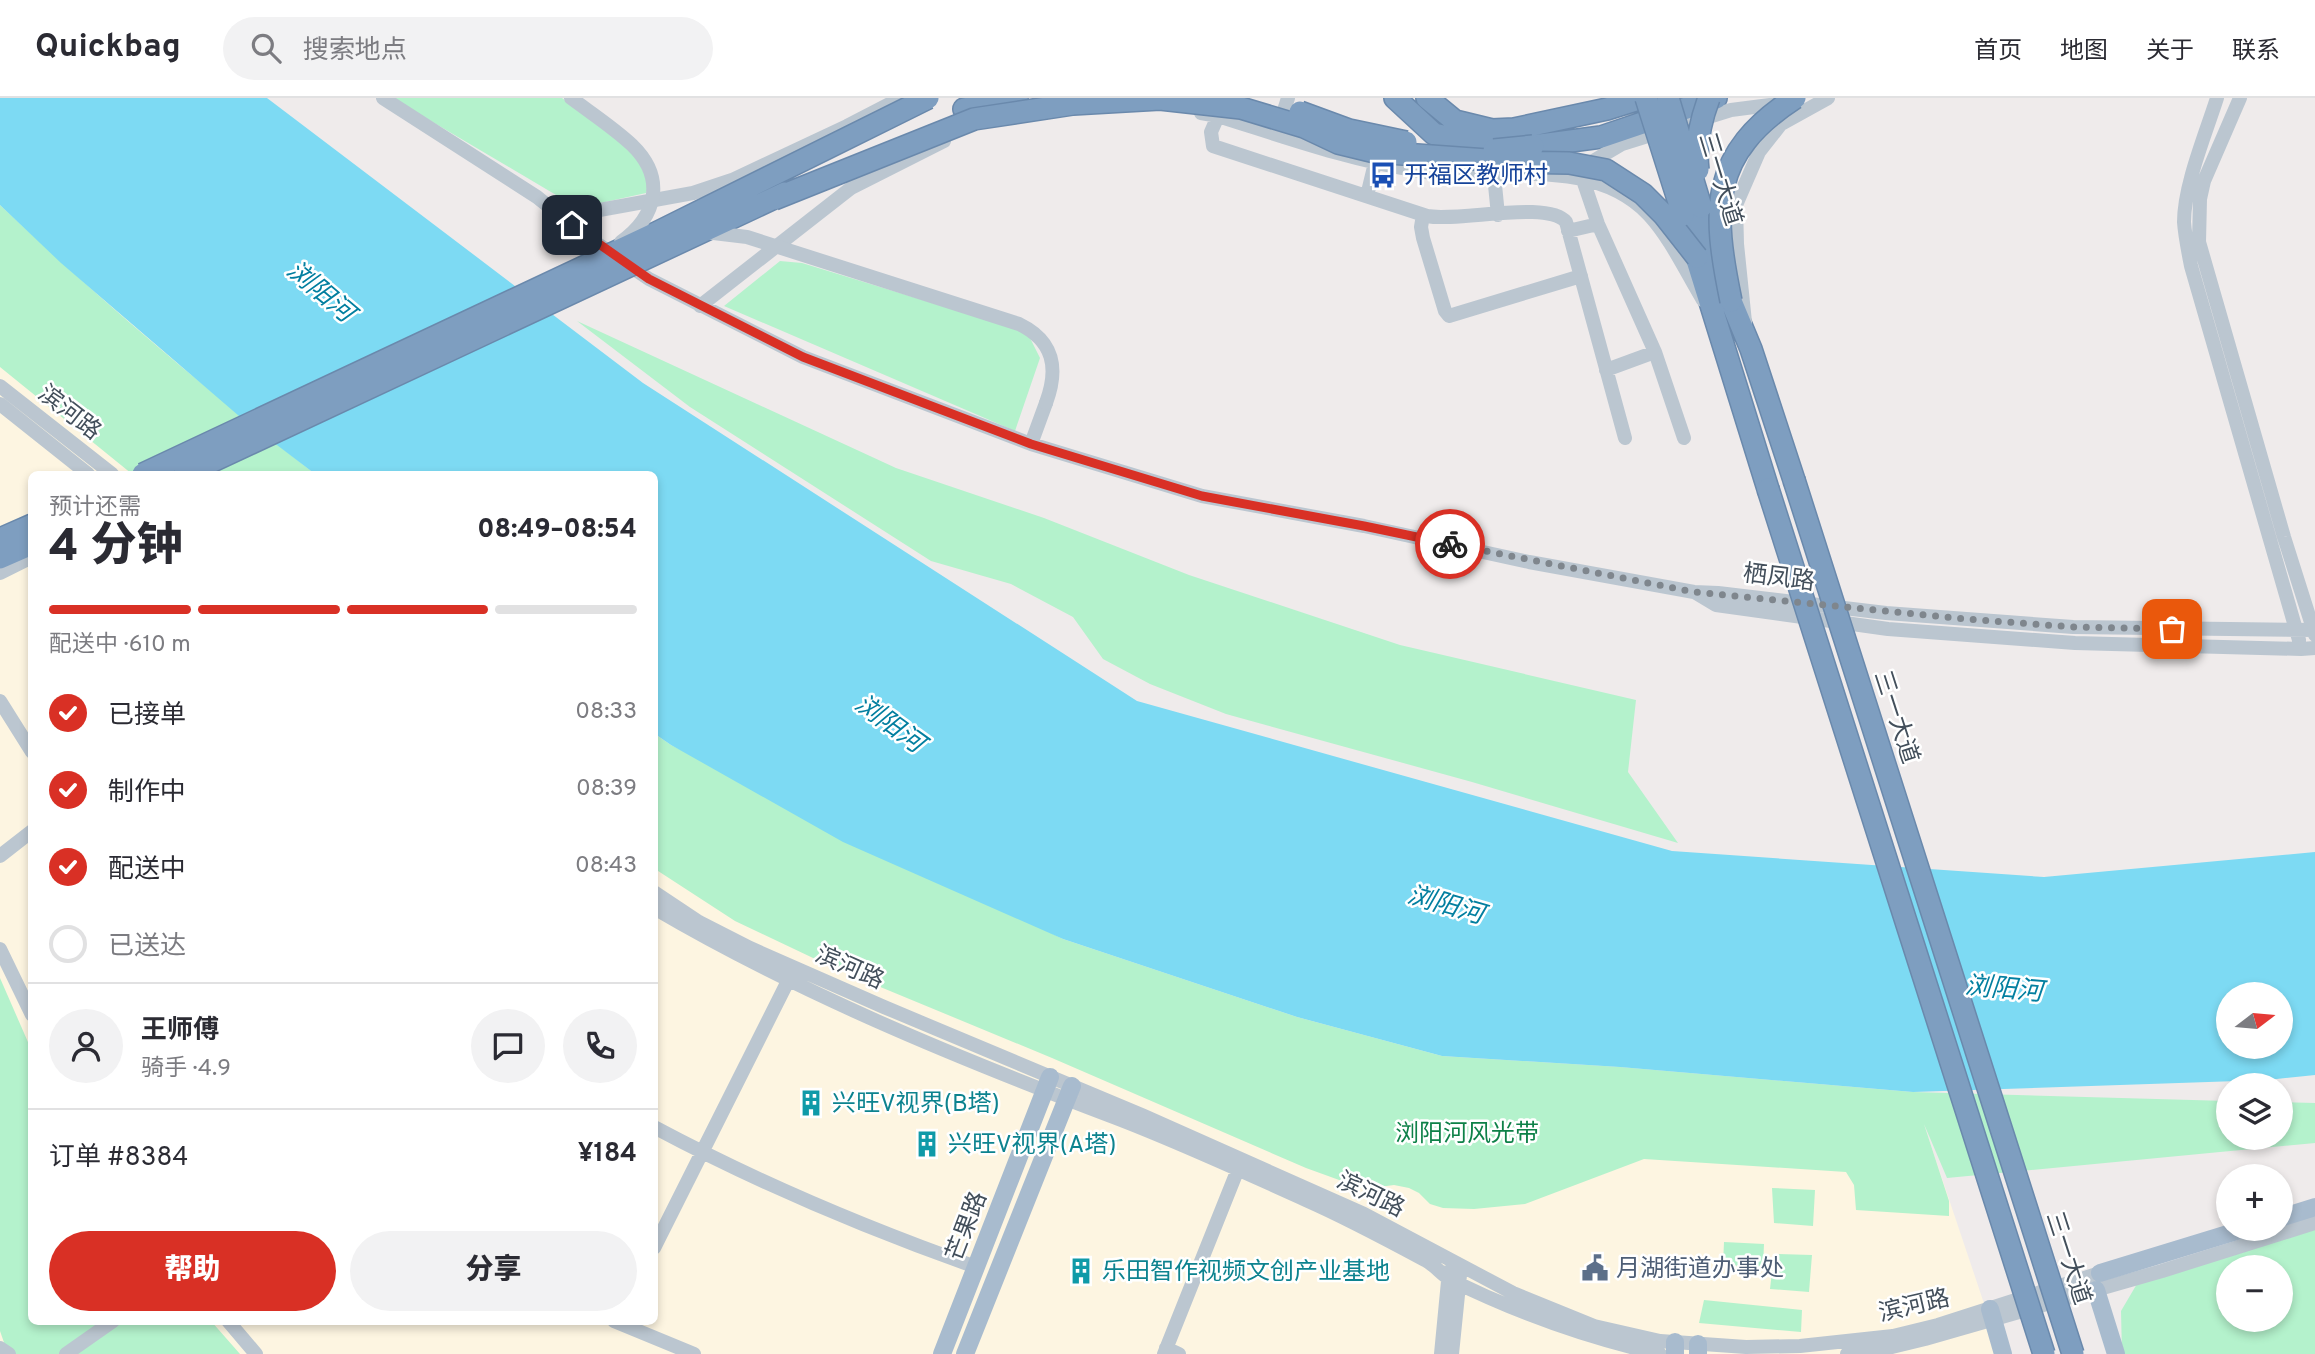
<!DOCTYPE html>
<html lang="zh">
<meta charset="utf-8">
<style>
body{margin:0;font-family:Overpass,"Noto Sans SC",sans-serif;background:#f2f2f3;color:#2b2b33;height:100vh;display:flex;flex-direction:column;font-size:26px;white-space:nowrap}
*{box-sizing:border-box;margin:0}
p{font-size:23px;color:#7c7c81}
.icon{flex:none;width:38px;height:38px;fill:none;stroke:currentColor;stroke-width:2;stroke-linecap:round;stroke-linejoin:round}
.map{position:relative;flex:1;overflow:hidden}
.side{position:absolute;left:28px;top:373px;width:630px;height:854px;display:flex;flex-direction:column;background:#fff;border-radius:10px;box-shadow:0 4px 10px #0003}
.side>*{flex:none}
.needle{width:46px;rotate:74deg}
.buttons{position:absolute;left:2216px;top:884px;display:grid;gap:14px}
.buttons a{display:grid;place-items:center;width:77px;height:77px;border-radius:50%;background:#fff;box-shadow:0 4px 10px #0003;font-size:35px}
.pin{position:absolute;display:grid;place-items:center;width:60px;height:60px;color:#fff;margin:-30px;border-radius:14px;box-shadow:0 4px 10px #0006}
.courier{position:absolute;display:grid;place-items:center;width:70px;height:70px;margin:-35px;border:5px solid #d93025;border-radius:50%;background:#fff;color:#222;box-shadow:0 2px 9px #0007}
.overview em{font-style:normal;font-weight:800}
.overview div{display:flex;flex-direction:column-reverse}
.overview{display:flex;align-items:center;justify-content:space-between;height:119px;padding:0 21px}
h1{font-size:46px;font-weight:800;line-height:52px}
.bar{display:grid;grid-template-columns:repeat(4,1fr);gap:10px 7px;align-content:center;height:84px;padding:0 21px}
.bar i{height:9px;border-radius:5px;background:#e1e1e2}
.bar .current{background:#d93025}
.bar p{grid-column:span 4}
.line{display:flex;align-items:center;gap:18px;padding:0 21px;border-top:2px solid #e1e1e2}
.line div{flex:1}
.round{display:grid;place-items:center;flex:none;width:74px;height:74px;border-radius:37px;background:#f2f2f3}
ol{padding:0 21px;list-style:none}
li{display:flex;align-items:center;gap:21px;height:77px}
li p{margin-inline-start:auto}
li .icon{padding:7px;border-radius:50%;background:#d93025;color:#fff;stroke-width:4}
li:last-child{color:#7c7c81}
li i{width:38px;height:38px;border:4px solid #e1e1e2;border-radius:50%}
.primary-button{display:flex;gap:14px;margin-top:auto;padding:14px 21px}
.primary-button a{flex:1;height:80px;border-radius:42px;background:#d93025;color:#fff;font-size:28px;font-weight:800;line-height:80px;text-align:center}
.primary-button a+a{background:#f2f2f3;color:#2b2b33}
header{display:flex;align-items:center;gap:42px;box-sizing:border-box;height:98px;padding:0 35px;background:#fff;border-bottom:2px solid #e1e1e2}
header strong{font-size:33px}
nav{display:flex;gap:38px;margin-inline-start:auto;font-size:24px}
.search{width:490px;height:63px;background:#f2f2f3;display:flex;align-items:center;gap:18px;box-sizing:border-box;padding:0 24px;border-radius:38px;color:#7c7c81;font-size:26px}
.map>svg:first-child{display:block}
.commercial{fill:#fdf5e1}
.green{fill:#b4f2cc;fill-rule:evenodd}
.water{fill:#7ddaf3;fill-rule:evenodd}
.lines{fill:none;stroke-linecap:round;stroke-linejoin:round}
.highway-casing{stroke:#6a89ac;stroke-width:24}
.minor{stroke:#bbc6d0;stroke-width:14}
.major{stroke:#a8bbce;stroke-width:18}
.highway{stroke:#7e9ec0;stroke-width:21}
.highway-bridge-casing{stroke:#6a89ac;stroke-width:24;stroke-linecap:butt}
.minor-bridge{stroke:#bbc6d0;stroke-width:14}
.highway-bridge{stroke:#7e9ec0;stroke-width:21}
.done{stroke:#7f868d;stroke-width:7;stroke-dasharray:0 12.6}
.route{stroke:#d93025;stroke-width:9}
.labels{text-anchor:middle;stroke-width:5;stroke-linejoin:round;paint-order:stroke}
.transit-label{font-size:24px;fill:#164399;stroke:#fff;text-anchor:start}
.street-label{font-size:24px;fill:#434f5b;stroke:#fff}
.culture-label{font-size:24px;fill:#0d838f;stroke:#fff;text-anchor:start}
.park-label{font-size:24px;fill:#0e8148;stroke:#fff}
.service-label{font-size:24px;fill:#4e5e75;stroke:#fff;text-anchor:start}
.water-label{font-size:26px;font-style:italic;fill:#027fa0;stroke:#fff}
</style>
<header>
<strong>Quickbag</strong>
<div class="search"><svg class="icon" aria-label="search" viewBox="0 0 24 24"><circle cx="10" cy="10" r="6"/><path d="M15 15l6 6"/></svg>搜索地点</div>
<nav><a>首页</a><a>地图</a><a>关于</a><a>联系</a></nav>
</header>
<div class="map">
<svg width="2315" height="1256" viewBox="0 0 2315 1256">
<rect width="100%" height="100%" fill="#efebeb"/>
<path class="commercial" d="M0 107 61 165 239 318 315 376H32V1223H654L655 636 671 647 1442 958 1913 994 2001 1256H0Z"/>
<path class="green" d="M392 0H562L627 49 638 62 649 86 646 95 578 110Z
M0 107C100 202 206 292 315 376H132L0 269Z
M780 163 802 165 1027 234 1040 260 1015 333 724 208Z
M577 223 896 370 1044 420 1189 477 1400 547 1636 602 1628 674 1678 745 1472 684 1226 616 1150 586 1103 561 1073 519 1011 486 931 463 690 309Z
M655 636 671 647 1063 841 1297 919 1442 958 1620 969 1913 994 2228 1003V1040H2280V1004L2315 1005V1045L1947 1080 1924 1026 1949 1103V1118L1856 1112 1854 1087 1846 1074 1644 1061 1525 1106 1474 1111 1443 1110 1430 1106 1419 1095 1409 1090 1394 1087 1364 1091 1306 1070 1052 960 832 869 735 823 655 771Z
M0 880 31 951 32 1223H211L240 1256H8L0 1233Z
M1772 1090 1815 1092 1813 1128 1774 1125Z
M2315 1126V1256H2122L2121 1213 2141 1179ZM2228 1169H2280V1222H2228Z
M1724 1144 1764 1146 1763 1169 1723 1167Z
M1774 1156 1812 1157 1809 1194 1770 1191Z
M1704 1202 1802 1212 1801 1234 1699 1225Z"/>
<path class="water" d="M0 0H267L643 285 1137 603 1672 753 2044 779 2315 754V977L2267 982 1913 994 1620 969 1442 958 1297 919 1063 841 843 744 671 647 655 636 654 376H315L239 318 61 165 0 107ZM2228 896H2280V948H2228Z"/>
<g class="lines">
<g class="highway-casing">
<path id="highway" d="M1395 0 1434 36 1504 52
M1427 0 1455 23 1492 32 1514 31 1607 11 1642 0
M964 11 1017 0
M1533 48 1601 39 1716 0
M1701 109 1731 203 1751 251 1794 382
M1683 117 1768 391
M0 441 32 427
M0 460 32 446"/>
</g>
<path class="minor" d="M383 0 537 99 583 136 649 181 803 259 1031 346 1202 398 1364 428 1529 464 1694 494 1718 495 1886 515 2073 529 2315 532
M2217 0C2206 35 2184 87 2184 124 2185 138 2188 153 2191 168L2299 542
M2240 0 2204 83 2200 101 2199 144 2284 439 2315 537
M1201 15 1218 18C1285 39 1349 62 1419 73 1492 85 1591 55 1649 117 1671 141 1686 174 1703 202
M1218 18 1211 34 1213 48 1427 118C1459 124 1548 102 1566 124L1625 340
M1279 28 1288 0
M1583 69 1622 46 1731 12 1785 5
M1494 77 1498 117
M1583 82 1598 126 1655 254 1684 340
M1367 98 1375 65
M1423 117 1421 129 1423 140 1445 213 1449 218 1581 178
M561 119 693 95 732 82 847 28 901 0
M1568 133 1598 126
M700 208 851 90 944 43
M1745 224 1737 146 1736 107 1759 54 1781 26 1828 0
M1606 272 1655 254
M0 288 112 376
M0 306 88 376
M1031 346 1046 305
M0 475 32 459
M1696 495 1716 507 1888 531 2075 545 2301 551 2315 550
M0 603 32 654
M0 758 32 733
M654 794 699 824 750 850 884 909 1144 1018 1364 1116 1513 1195 1594 1228 1660 1243 1746 1249 1800 1248 1893 1238 1938 1227 2100 1175
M654 810C797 894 953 958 1108 1017 1175 1042 1241 1073 1306 1102 1347 1120 1386 1141 1425 1162 1435 1167 1442 1177 1451 1182 1518 1215 1588 1240 1660 1256
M0 851 32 917
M654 1029C757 1084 866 1130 976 1169
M654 1150 793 873
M228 1223 256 1256
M614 1223 694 1256
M0 1250 9 1256
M1166 1250 1179 1256
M66 1256 113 1223
M1164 1256 1240 1066
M1441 1256 1449 1173
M1452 1256 1460 1177
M1847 1256 1892 1249 1925 1241 2162 1173 2315 1125"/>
<path class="major" d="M2280 1120 2315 1109
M2100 1175 2247 1130
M2096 1192 2116 1256
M1990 1211 2003 1256
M1698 1246V1256
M942 1256 1050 979
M965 1256 1072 988
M1675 1256V1244"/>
<use href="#highway" class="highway"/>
<g class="highway-bridge-casing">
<path id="highway-bridge" d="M1646 0 1683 117
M1668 0 1701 109
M1300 14 1349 32 1406 44
M1494 52 1533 48
M1698 72C1695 47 1700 24 1709 0
M774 101 974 21 1073 6 1160 1 1241 10 1304 29 1338 45 1375 54 1515 64 1569 65 1606 72 1643 96 1664 117 1697 159
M1731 203C1712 111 1709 56 1795 0
M143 376 658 134 928 0
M185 376 785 95
M1794 382 2073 1256
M1768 391 2044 1256"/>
</g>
<path class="minor-bridge" d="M571 0C591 15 614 30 632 47 666 80 657 118 621 144
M705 134 747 139 1019 226C1054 243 1059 270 1046 305"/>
<use href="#highway-bridge" class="highway-bridge"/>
</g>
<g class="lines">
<path class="done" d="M1450 446 1694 494 1966 521 2073 529 2172 531"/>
<path class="route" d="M572 127 649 181 803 259 1031 346 1202 398 1364 428 1450 446"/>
</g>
<defs>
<g id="bus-bare" transform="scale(2.1)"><path d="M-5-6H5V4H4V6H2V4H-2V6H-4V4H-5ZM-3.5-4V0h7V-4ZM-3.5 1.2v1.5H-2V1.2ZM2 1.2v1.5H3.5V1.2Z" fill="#1a4fb4" stroke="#fff" stroke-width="2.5" paint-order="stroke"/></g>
<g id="building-bare" transform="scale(2.1)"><path d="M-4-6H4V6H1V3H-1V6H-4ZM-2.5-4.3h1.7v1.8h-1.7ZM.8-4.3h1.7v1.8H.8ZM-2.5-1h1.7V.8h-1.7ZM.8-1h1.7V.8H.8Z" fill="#0f9aa8" stroke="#fff" stroke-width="2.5" paint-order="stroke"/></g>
<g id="civic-bare" transform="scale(2.1)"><path d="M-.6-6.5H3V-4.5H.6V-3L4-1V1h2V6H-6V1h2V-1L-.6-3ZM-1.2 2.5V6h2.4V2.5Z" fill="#5c6f8a" stroke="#fff" stroke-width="2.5" paint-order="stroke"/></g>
</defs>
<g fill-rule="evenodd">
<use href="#bus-bare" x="1383" y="77"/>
<use href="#building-bare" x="811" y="1005"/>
<use href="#building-bare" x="927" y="1046"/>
<use href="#civic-bare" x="1595" y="1170"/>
<use href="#building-bare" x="1081" y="1173"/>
</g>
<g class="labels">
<g class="transit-label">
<text x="1404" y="85">开福区教师村</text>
</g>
<g class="street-label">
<text transform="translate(1721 81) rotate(73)" y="8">三一大道</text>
<text transform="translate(70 314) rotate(38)" y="8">滨河路</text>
<text transform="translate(1779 479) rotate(7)" y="8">栖凤路</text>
<text transform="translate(1897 619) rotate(72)" y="8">三一大道</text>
<text transform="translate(850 869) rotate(24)" y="8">滨河路</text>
<text transform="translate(1371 1096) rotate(26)" y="8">滨河路</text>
<text transform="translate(966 1128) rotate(-69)" y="8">芒果路</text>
<text transform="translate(2069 1160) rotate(72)" y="8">三一大道</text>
<text transform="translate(1914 1207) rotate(-13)" y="8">滨河路</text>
</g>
<g class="culture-label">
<text x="832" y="1013">兴旺V视界(B塔)</text>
<text x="948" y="1054">兴旺V视界(A塔)</text>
<text x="1102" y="1181">乐田智作视频文创产业基地</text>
</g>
<g class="park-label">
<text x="1467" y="1043">浏阳河风光带</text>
</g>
<g class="service-label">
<text x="1616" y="1178">月湖街道办事处</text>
</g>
<g class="water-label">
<text transform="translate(321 193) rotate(40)" y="9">浏阳河</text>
<text transform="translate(890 625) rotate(36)" y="9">浏阳河</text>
<text transform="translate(1446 806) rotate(16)" y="9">浏阳河</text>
<text transform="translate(2004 890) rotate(5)" y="9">浏阳河</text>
</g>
</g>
</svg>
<div class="buttons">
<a><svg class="needle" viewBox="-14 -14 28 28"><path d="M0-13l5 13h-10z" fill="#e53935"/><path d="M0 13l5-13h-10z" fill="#7c7c81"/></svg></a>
<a><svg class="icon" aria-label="layers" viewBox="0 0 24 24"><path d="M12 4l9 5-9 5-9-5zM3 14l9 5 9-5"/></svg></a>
<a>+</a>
<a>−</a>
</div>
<div class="pin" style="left:2172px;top:531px;background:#ea580c"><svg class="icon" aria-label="bag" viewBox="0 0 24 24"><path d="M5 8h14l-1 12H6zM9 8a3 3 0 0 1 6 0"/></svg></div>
<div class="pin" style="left:572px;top:127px;background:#1f2937"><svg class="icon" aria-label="home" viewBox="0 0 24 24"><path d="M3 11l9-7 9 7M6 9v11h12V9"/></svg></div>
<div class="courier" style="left:1450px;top:446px"><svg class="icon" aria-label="bike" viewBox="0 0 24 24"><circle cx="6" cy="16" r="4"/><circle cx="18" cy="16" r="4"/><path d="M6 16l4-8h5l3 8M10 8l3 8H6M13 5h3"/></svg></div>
<section class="side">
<div class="overview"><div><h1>4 分钟</h1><p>预计还需</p></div><em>08:49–08:54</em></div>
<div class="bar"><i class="current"></i><i class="current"></i><i class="current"></i><i></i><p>配送中 · 610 m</p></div>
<ol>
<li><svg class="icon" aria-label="check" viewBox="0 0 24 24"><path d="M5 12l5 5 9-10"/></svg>已接单<p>08:33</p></li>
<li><svg class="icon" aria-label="check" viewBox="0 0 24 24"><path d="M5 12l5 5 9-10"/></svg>制作中<p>08:39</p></li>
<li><svg class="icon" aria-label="check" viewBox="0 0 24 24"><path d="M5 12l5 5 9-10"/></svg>配送中<p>08:43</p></li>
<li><i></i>已送达</li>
</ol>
<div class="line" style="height:126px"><a class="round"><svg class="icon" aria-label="person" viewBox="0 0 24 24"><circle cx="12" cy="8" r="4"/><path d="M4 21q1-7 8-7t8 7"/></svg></a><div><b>王师傅</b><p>骑手 · 4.9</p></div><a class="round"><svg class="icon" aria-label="chat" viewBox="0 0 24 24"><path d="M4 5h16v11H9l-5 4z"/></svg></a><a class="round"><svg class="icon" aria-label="phone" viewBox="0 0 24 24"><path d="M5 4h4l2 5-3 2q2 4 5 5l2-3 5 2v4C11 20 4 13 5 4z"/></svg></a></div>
<div class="line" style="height:91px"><div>订单 #8384</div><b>¥184</b></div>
<div class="primary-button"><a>帮助</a><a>分享</a></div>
</section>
</div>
